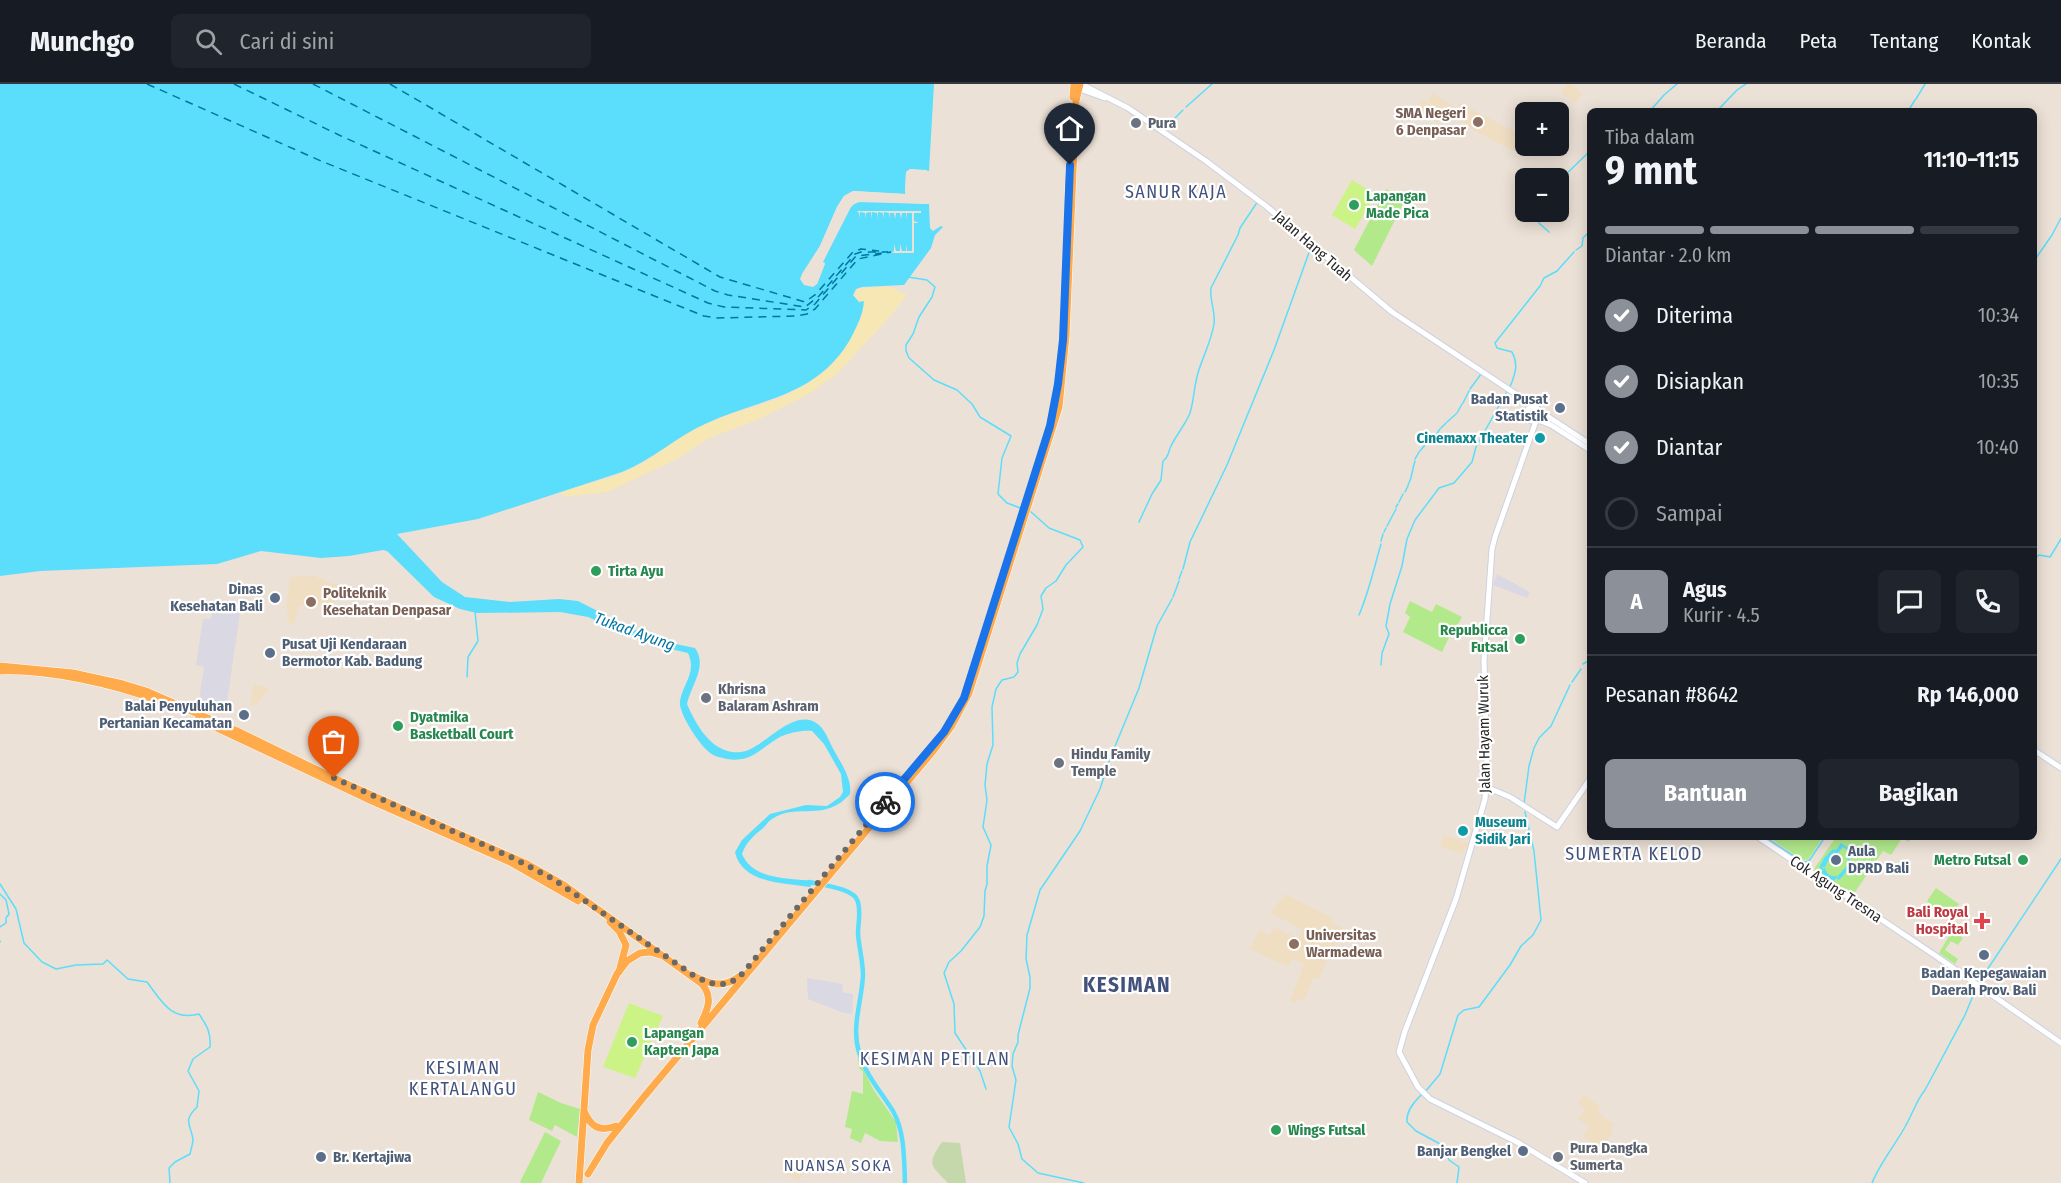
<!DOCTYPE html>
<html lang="id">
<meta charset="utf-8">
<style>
body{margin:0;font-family:"Fira Sans Condensed",sans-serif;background:#20242c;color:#f1f3f6;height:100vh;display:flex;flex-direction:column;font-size:22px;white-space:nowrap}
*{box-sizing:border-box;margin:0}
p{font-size:20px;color:#9ea1a6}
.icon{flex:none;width:33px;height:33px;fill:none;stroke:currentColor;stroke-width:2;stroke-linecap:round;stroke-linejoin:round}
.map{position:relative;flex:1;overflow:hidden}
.side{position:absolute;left:1587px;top:24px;width:450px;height:732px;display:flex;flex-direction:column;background:#171b24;border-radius:9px;box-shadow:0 3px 15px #0003}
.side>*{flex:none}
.controls{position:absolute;left:1515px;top:18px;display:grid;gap:12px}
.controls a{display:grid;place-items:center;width:54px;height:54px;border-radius:9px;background:#171b24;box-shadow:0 3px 15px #0003;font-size:30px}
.pin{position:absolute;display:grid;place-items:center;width:51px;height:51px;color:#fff;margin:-62px -26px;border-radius:50% 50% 50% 0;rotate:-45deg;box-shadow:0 0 6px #0007}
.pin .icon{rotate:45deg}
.courier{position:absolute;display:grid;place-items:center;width:60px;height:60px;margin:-30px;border:4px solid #1a73e8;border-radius:50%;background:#fff;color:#222;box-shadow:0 2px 8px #0007}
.head em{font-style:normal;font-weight:700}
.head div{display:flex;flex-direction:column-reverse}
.head{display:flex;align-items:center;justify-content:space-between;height:102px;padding:0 18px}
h1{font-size:39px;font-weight:700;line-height:45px}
.bar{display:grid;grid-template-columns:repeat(4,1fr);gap:9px 6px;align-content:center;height:72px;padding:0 18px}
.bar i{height:8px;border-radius:4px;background:#363941}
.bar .active{background:#8c9099}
.bar p{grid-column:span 4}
.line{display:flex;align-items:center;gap:15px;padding:0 18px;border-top:2px solid #363941}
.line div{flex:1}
.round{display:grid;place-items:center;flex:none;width:63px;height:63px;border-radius:9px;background:#20242c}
ol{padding:0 18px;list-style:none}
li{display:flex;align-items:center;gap:18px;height:66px}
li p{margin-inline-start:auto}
li .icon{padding:6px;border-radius:50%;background:#8c9099;color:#fff;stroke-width:4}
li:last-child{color:#9ea1a6}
li i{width:33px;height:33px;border:3px solid #363941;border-radius:50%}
.primary-button{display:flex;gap:12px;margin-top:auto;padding:12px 18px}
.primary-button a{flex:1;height:69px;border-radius:9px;background:#8c9099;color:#fff;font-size:24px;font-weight:700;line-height:69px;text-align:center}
.primary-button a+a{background:#20242c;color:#f1f3f6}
header{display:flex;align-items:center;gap:36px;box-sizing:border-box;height:84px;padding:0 30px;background:#171b24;border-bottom:2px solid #363941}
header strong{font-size:28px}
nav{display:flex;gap:33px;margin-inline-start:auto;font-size:21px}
.search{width:420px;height:54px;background:#20242c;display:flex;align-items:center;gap:15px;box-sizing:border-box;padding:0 21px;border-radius:9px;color:#9ea1a6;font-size:22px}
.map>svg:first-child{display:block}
.industrial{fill:#dad8e3}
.education{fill:#f0dec3}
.green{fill:#b2ea8b}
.sand{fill:#f6e7b4}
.cemetery{fill:#c4d8ab}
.pitch{fill:#ccf385}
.water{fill:#5bddfc;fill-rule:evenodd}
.pier{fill:#ece1d6}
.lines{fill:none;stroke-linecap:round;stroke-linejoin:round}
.stream{stroke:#5bddfc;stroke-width:1.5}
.river{stroke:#5bddfc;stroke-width:4.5}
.ferry{stroke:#0076a2;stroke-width:1.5;stroke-dasharray:8 6;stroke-linecap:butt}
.secondary-casing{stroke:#cbd2e3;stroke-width:7}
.trunk-casing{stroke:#fff;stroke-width:8}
.secondary{stroke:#fff;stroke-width:5}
.trunk{stroke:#ffaa4b;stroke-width:7}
.done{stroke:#6c6864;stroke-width:6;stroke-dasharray:0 10.8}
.route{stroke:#1a73e8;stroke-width:8}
.education-dot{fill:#8d6e63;stroke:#fff;stroke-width:2}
.worship-dot{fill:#6b7280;stroke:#fff;stroke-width:2}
.leisure-dot{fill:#2e9e5b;stroke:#fff;stroke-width:2}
.service-dot{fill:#5c6f8a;stroke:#fff;stroke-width:2}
.culture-dot{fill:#0f9aa8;stroke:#fff;stroke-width:2}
.health-dot{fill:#e0444e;stroke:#fff;stroke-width:2}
.labels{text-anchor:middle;stroke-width:4.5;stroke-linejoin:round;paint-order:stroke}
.education-label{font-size:15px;font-weight:bold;fill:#785e54;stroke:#fff;text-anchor:start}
.worship-label{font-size:15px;font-weight:bold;fill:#5b616d;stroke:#fff;text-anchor:start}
.leisure-label{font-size:15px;font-weight:bold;fill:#27864d;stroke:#fff;text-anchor:start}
.street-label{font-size:15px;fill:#272727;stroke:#fff}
.service-label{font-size:15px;font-weight:bold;fill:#4e5e75;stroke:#fff;text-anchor:end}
.culture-label{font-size:15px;font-weight:bold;fill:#0d838f;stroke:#fff;text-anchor:end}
.health-label{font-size:15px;font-weight:bold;fill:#be3a42;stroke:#fff;text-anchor:end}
.water-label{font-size:16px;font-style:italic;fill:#0076a2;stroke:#fff}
.neighbourhood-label{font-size:16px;letter-spacing:1.5px;fill:#43527c;stroke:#fff}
.quarter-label{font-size:18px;letter-spacing:1.5px;fill:#43527c;stroke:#fff}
.district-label{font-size:21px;font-weight:bold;letter-spacing:1.5px;fill:#43527c;stroke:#fff}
</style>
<header>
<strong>Munchgo</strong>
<div class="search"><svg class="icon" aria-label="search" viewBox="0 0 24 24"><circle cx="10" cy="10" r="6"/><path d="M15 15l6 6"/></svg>Cari di sini</div>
<nav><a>Beranda</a><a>Peta</a><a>Tentang</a><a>Kontak</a></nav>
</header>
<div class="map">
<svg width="2061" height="1099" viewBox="0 0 2061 1099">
<rect width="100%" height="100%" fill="#ece1d6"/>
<path class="industrial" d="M1497 490 1530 508 1527 514 1493 501Z
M212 528 226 530 240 528V529L226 625 202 623 201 628 195 625 198 623 204 583 196 581 203 535H211Z
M807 894 843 900 842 908 853 910 852 930 844 929 808 915Z"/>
<path class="education" d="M1567 0H1571L1583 9 1576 19 1561 9Z
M1433 9 1456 24 1460 19 1523 52 1514 67 1477 48 1443 26 1437 39 1420 29V15L1427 18Z
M315 492 333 500H338L341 515H337L332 522H299L294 540 289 539 286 523 290 493Z
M254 600 270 604 256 621H250Z
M1444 751 1472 761 1470 766 1464 764 1463 770 1440 762Z
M1285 810 1333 834 1331 839 1345 845 1341 852 1338 851 1319 895 1313 893 1304 917 1297 914 1295 919 1290 917 1304 879 1292 875 1288 883 1250 865 1259 846 1270 851 1274 843 1299 854 1302 845 1270 829Z
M1584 1011 1600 1022 1597 1027 1610 1038H1613L1612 1049 1601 1065 1583 1052 1589 1042 1578 1035 1585 1025 1578 1020Z
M787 1072 808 1080 799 1096 782 1089Z"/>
<path class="green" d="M1386 105 1405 116 1372 182 1354 166Z
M1410 517 1432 528 1436 520 1462 533 1457 542 1455 541 1442 568 1403 548 1410 533 1405 529Z
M1768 753H1816L1821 756 1808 776 1805 775 1804 777Z
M1836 753H1904L1910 757 1909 758 1902 754 1891 771 1883 767 1853 811 1814 785Z
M1936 804 1959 820 1949 836 1927 822 1929 819 1927 817Z
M1952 847 1963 854 1958 861 1951 857 1945 866 1958 875 1955 880 1939 869Z
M858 974 873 1005 896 1038 898 1058 880 1057 865 1049 861 1059 850 1054 852 1045 845 1043 852 1007 863 1010V988L859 984Z
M538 1008 561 1019 580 1025 577 1053 555 1041 552 1047 529 1036Z
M545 1048 561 1057 541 1099H522L520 1098Z"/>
<path class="sand" d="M888 202 907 211 892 230 837 290 807 311 757 336 709 354 677 375 607 408 564 413 560 408C584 400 617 394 639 381 662 368 681 351 705 340 729 329 755 324 779 314 820 297 848 268 863 227L856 216V205Z"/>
<path class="cemetery" d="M942 1058 960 1059 966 1099H948C931 1081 926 1081 942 1058Z"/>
<path class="pitch" d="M1352 96 1376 110 1355 145 1332 131Z
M629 919 663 932 635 994 603 983Z"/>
<path class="water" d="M0 0H934L929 87 910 85 906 88 905 110 853 107 844 112 837 123 820 162 802 190 804 201 817 200 825 180 822 179 849 125 856 118 929 120 930 144 933 147 941 142 943 143 935 151 931 164 904 201 862 203 856 205 853 211 859 218 864 217C863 230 858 240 852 252 819 313 761 314 705 340 676 353 652 376 622 388L478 435 397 450 442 498 465 513 510 518 559 515 578 517 643 550 661 557 695 564C708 583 691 601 687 620 697 643 715 675 746 667 766 661 796 621 819 641 826 647 830 660 835 668 842 681 852 695 850 710 825 739 797 718 772 735 768 737 766 742 762 745 754 751 745 760 742 770 753 797 792 794 815 797L810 803C785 799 742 800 735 768L742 756 770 730 806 721 827 722 840 713 843 708 841 690 824 660 812 647C803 646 788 649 780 653 760 664 753 679 727 675 720 673 715 673 709 668 700 661 678 629 680 617 683 599 697 589 688 569L650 560 588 533 560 528 477 529 460 525 434 513 387 467 383 466 349 472 321 474 261 467 217 480 40 487 0 492Z
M1841 759 1854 768 1849 776 1852 778C1848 785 1845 790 1839 796L1836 794 1834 797 1821 789 1823 786 1819 784 1824 774 1833 765 1836 766ZM1843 763 1850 768 1846 774 1850 778 1838 792V794L1837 792C1830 793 1826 790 1825 783L1824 785 1822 783H1825L1830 773 1833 770V767L1834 769H1838Z"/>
<path class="pier" d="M910 85 927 86V88L909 87 906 113 854 110 846 115 840 124 822 163 804 191V196L809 200 814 198 821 182 820 178 846 123 855 115 862 114 929 117V120L862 117 852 121 823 178 825 179 817 200 813 203 804 201 800 195 802 190 820 162 837 123 844 112 853 107 905 110 906 88Z
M857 127H921V129H914V137L919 139H914V169H892L894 167V160L896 167H900V160L902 167H906V160L907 167H912V129H907L906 135V129H902L901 135 900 129H896L895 135 894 129H890L889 135V129L884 128V135L883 129 878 128 877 135V129L872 128V135L871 128 866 129 865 135V129L860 128 859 135V129Z"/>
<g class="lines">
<path class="stream" d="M1916 15 1925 0
M1186 23 1212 0
M1650 27 1664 11 1677 0
M1717 27 1737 6 1746 0
M1908 27 1915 16
M1164 45 1183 26
M1558 98 1590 67
M1537 128 1539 139 1549 148
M1576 166 1582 162 1583 154 1590 147
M2034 177 2052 151 2061 134
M908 193 927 196 935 203 932 213 919 233 913 250 906 261V267L909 274 934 296 957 306 972 320 980 333 1011 352 1002 374 998 410 1007 419 1023 425
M1510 303C1515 290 1519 281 1512 268L1497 264 1495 259 1540 202 1544 194 1557 187 1574 168
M1470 305 1481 290
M1463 319 1469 307
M1457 329 1462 320
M1447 338 1456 330
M1441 344 1446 339
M1436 351 1440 345
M1427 360 1435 352
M1420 367 1425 361
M1415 375 1419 368
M1413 384 1415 377
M1411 393 1413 385
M1408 401 1411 394
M1405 408 1408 402
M1399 418 1403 410
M1396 423 1398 420
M1139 438 1152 410 1161 396 1163 377C1169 373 1168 368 1171 362 1177 350 1185 341 1190 329 1194 316 1194 302 1198 289 1203 272 1211 258 1214 240 1216 227 1209 216 1211 204L1238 151 1240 144 1258 117
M1387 442 1396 425
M1384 448 1386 444
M1381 457 1383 450
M2034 475 2039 471 2050 473 2061 455
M1183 485 1190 458 1227 381 1274 266 1311 163
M1179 495 1182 487
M1173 513 1179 497
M1359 531C1369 508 1374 484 1381 460
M1583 580 1590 576
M1381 581 1382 569 1389 550 1386 542 1390 520 1402 482 1407 455 1415 436 1439 404 1454 399 1472 378 1476 363 1506 309
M467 593 468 573 478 557 475 528
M1572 598 1581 585
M1524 720 1529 682 1534 664 1539 654 1551 642 1570 601
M1765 753 1803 778 1809 777 1825 753
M0 800 16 825 24 859 42 878 56 885 76 881 103 880 107 876 128 895 147 898C162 918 171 937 199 930 207 942 211 948 210 963L193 975 188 987 199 1007 197 1023C183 1037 190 1039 193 1055 193 1060 191 1065 190 1070L175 1078 169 1084 170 1099
M0 810 6 816 9 830 6 834V839L0 843
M0 857V858
M1979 898 2061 775
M986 1005 980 987 955 949 954 920 944 889 949 878 961 867 980 843 984 832 985 807 987 800V782L991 761 983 743 987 716 985 701 987 680 993 661 992 623 996 605 1002 596 1014 593 1018 588 1017 579 1020 570 1037 541 1043 525 1041 512 1046 504 1056 497 1066 481 1083 463 1080 456 1049 444 1030 427
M1425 1008 1440 990 1458 931 1464 926 1479 923 1510 881 1521 862 1533 851 1541 836 1534 767 1525 728
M1421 1011C1414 1018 1406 1027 1407 1038L1416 1047 1442 1061 1449 1076 1459 1083 1457 1099
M1084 1099 1038 1089 1022 1075 1018 1060 1009 1043 1016 996 1012 982 1013 970 1018 958V951L1030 904V893L1026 875 1027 851 1040 806 1080 747 1100 705 1109 677 1139 604 1157 542 1172 515
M1872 1099C1880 1079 1896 1060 1906 1041 1913 1029 1916 1017 1925 1006L1965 931 1977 902"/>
<path class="river" d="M809 798C821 801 855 804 858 818 861 828 858 840 858 850 859 863 863 878 863 891 862 917 851 942 859 968 865 990 881 1008 893 1027 905 1048 904 1076 905 1099"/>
<path class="ferry" d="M147 0 321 77 704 232 716 234 797 232 807 230 815 225 858 175 891 168
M234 0 339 51 708 219 724 223 806 226 815 220 856 172 882 169
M313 0 715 207 728 211 805 223 819 212 855 170 861 168H888
M390 0 720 193 805 218 816 210 853 168 861 165 879 167"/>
<g class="secondary-casing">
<path id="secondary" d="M1081 0 1128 24 1206 77 1266 122 1392 228 1534 322
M1077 4 1105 14
M1526 330a7 7 0 1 1 14 0a7 7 0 1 1-14 0Z
M1541 328 1590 360
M1538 336 1551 341 1590 366
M1536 337 1495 453 1492 465 1484 577 1487 687 1485 715 1456 815 1405 947 1399 968 1418 1003 1430 1015 1517 1058 1585 1099
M2034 666 2061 684
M1486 703 1510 713 1557 743 1590 695
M1758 753 1933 870 2061 959"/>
</g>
<g class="trunk-casing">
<path id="trunk" d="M1073 13 1074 0
M1068 118 1071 60
M0 582 73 589 123 600 146 607 237 647 340 697 527 780 564 801 702 900C713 913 708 925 701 939
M0 587C46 585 115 600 158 617
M198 635 372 717 510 778 578 817
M610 838 619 847 626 861 619 888
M692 891C709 900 723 905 740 892
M584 1027C591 1043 599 1048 616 1042
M588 1090 607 1059 643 1014 934 666 951 643 969 609 1059 323 1066 252 1076 17 1080 0
M579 1099 588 966 593 941 617 890 627 877 640 869 650 868 660 871"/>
</g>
<use href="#secondary" class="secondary"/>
<use href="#trunk" class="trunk"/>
</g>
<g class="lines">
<path class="done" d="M334 694 513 774 553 795 693 891C711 901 727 906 743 889L885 718"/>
<path class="route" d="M885 718 944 648 964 614 1050 342 1058 300 1063 256 1070 81"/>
</g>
<g class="education-dot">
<circle cx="1478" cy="38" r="6"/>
<circle cx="311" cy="518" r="6"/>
<circle cx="1294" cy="860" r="6"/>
</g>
<g class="worship-dot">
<circle cx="1136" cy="39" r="6"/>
<circle cx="706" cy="614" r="6"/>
<circle cx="1059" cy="679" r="6"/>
<circle cx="1558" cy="1073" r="6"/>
</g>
<g class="leisure-dot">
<circle cx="1354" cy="121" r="6"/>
<circle cx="596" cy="487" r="6"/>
<circle cx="1520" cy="555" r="6"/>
<circle cx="398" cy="642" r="6"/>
<circle cx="2023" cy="776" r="6"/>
<circle cx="632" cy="958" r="6"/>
<circle cx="1276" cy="1046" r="6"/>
</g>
<g class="service-dot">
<circle cx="1560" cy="324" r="6"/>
<circle cx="275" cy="514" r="6"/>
<circle cx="270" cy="569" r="6"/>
<circle cx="244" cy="631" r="6"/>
<circle cx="1836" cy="776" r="6"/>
<circle cx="1984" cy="871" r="6"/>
<circle cx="1523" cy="1067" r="6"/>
<circle cx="321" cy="1073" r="6"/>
</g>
<g class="culture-dot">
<circle cx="1540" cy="354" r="6"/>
<circle cx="1463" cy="747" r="6"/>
</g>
<path class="health-dot" d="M1979 828h6v6h6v6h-6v6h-6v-6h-6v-6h6z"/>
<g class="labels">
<g class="education-label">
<text x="1466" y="34" text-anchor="end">SMA Negeri<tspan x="1466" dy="17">6 Denpasar</tspan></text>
<text x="323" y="514">Politeknik<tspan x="323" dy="17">Kesehatan Denpasar</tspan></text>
<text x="1306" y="856">Universitas<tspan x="1306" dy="17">Warmadewa</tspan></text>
</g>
<g class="worship-label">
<text x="1148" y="44">Pura</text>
<text x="718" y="610">Khrisna<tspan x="718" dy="17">Balaram Ashram</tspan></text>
<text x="1071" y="675">Hindu Family<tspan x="1071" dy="17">Temple</tspan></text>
<text x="1570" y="1069">Pura Dangka<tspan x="1570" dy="17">Sumerta</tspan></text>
</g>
<g class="leisure-label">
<text x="1366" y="117">Lapangan<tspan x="1366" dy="17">Made Pica</tspan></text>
<text x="608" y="492">Tirta Ayu</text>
<text x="1508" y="551" text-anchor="end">Republicca<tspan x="1508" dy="17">Futsal</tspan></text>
<text x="410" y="638">Dyatmika<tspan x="410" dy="17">Basketball Court</tspan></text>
<text x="2011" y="781" text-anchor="end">Metro Futsal</text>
<text x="644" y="954">Lapangan<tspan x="644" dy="17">Kapten Japa</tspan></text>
<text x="1288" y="1051">Wings Futsal</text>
</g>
<g class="street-label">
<text transform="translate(1313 162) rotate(41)" y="5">Jalan Hang Tuah</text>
<text transform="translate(1484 650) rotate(-91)" y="5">Jalan Hayam Wuruk</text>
<text transform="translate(1836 805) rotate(34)" y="5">Cok Agung Tresna</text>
</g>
<g class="service-label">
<text x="1548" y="320">Badan Pusat<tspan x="1548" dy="17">Statistik</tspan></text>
<text x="263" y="510">Dinas<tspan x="263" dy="17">Kesehatan Bali</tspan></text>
<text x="282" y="565" text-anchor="start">Pusat Uji Kendaraan<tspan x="282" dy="17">Bermotor Kab. Badung</tspan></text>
<text x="232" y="627">Balai Penyuluhan<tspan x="232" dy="17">Pertanian Kecamatan</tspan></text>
<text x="1848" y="772" text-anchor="start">Aula<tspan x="1848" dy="17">DPRD Bali</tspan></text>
<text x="1984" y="894" text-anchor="middle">Badan Kepegawaian<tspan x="1984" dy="17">Daerah Prov. Bali</tspan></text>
<text x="1511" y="1072">Banjar Bengkel</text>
<text x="333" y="1078" text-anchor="start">Br. Kertajiwa</text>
</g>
<g class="culture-label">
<text x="1528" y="359">Cinemaxx Theater</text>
<text x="1475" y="743" text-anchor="start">Museum<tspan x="1475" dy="17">Sidik Jari</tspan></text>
</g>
<g class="health-label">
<text x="1968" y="833">Bali Royal<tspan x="1968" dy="17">Hospital</tspan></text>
</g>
<g class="water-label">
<text transform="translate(635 547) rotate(20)" y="6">Tukad Ayung</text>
</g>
<g class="neighbourhood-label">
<text x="838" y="1087">NUANSA SOKA</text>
</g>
<g class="quarter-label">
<text x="1176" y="114">SANUR KAJA</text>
<text x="1634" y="776">SUMERTA KELOD</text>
<text x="935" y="981">KESIMAN PETILAN</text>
<text x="463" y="990">KESIMAN<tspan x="463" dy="21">KERTALANGU</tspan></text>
</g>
<g class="district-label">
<text x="1127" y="908">KESIMAN</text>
</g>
</g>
</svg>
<div class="controls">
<a>+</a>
<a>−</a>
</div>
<div class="pin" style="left:334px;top:694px;background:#ea580c"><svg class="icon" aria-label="bag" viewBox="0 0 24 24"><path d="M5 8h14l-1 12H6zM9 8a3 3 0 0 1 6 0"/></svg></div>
<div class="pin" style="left:1070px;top:81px;background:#1f2937"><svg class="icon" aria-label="home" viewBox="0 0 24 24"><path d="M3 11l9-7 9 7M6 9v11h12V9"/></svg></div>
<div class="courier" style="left:885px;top:718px"><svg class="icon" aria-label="bike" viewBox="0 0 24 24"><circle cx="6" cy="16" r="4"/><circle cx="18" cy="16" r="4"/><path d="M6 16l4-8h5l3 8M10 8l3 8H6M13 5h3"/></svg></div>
<section class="side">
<div class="head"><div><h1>9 mnt</h1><p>Tiba dalam</p></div><em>11:10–11:15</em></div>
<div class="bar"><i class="active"></i><i class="active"></i><i class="active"></i><i></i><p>Diantar · 2.0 km</p></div>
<ol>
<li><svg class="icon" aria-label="check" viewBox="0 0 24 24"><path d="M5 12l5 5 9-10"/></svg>Diterima<p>10:34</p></li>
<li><svg class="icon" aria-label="check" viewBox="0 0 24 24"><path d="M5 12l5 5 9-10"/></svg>Disiapkan<p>10:35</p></li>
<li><svg class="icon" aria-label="check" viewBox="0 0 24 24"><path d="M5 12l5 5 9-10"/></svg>Diantar<p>10:40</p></li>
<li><i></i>Sampai</li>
</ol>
<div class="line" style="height:108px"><b class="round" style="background:#8c9099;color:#fff">A</b><div><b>Agus</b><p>Kurir · 4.5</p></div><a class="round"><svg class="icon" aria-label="chat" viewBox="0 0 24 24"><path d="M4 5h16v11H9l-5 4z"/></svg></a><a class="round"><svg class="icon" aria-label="phone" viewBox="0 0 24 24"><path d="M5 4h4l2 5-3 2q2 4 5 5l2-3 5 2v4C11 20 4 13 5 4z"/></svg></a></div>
<div class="line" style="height:78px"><div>Pesanan #8642</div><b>Rp 146,000</b></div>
<div class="primary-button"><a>Bantuan</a><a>Bagikan</a></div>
</section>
</div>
